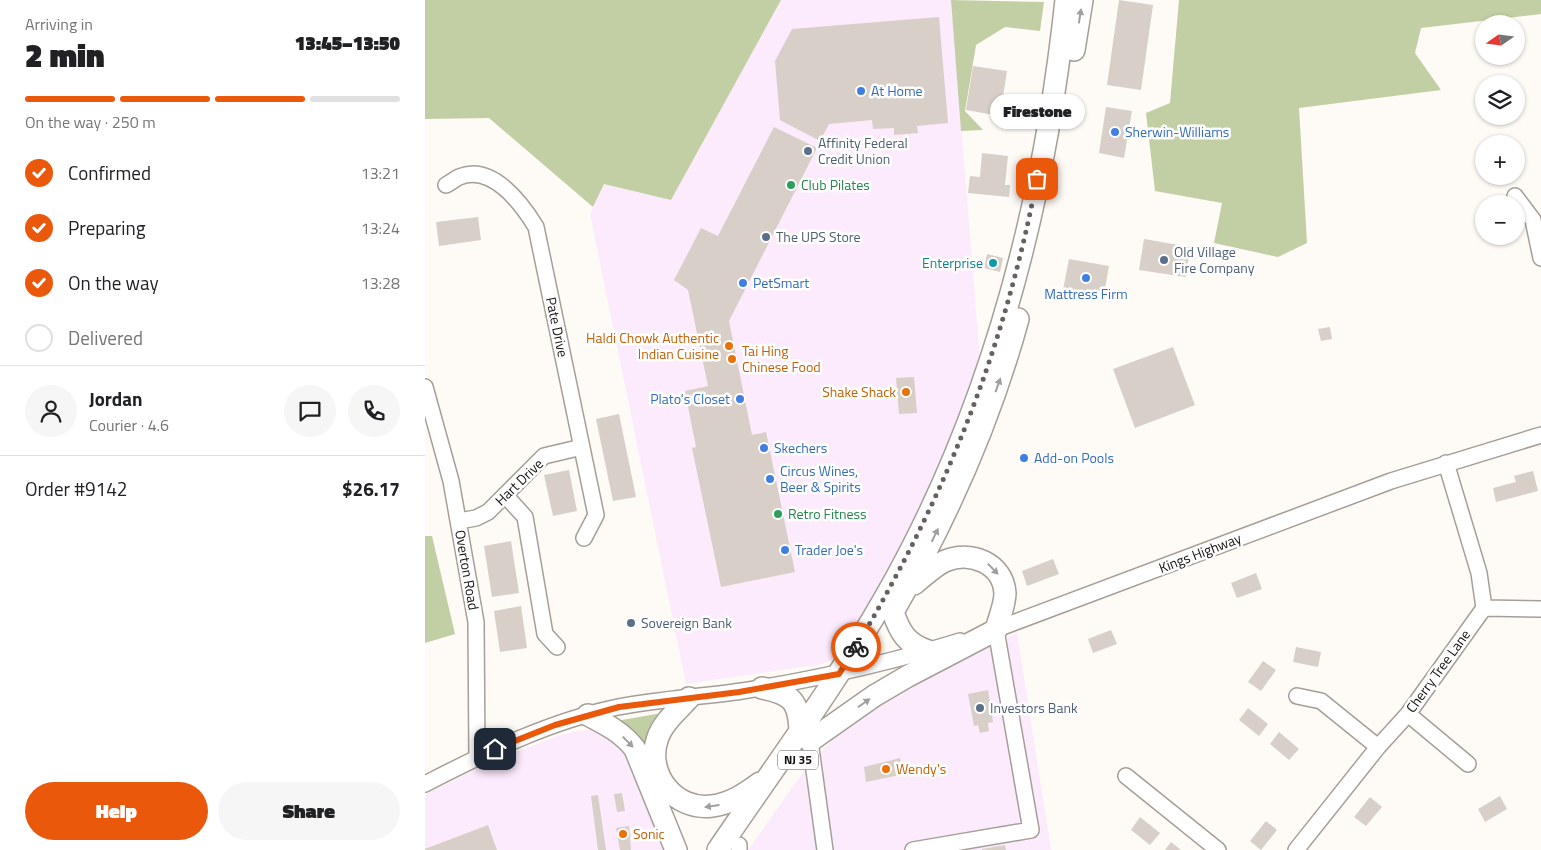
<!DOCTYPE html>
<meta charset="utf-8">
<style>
body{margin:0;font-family:"Titillium Web",sans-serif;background:#f6f6f6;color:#202124;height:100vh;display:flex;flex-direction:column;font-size:19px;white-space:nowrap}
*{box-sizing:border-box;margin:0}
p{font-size:16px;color:#757577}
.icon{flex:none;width:28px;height:28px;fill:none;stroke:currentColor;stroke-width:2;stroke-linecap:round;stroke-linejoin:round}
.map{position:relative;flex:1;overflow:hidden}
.side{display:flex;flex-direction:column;background:#fff;width:425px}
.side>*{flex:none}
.needle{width:32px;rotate:256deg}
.tools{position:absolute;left:1050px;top:15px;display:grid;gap:10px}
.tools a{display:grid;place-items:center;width:50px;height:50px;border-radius:50%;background:#fff;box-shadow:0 1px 4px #0004;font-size:25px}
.pin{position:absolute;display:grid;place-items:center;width:42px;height:42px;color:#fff;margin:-21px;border-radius:10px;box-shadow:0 2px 8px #0006}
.courier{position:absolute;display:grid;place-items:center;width:50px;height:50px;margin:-25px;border:4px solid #ea580c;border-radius:50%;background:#fff;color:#222;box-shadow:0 1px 6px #0007}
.bubble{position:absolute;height:35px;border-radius:18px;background:#fff;box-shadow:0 1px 4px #0004;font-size:16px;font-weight:800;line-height:35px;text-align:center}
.overview em{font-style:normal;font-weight:800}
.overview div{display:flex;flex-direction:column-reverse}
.overview{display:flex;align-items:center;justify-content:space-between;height:85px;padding:0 25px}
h1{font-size:32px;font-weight:800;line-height:38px}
.bar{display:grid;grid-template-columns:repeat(4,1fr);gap:8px 5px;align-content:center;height:60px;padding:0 25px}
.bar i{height:6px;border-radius:4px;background:#e0e0e0}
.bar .on{background:#ea580c}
.bar p{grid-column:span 4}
.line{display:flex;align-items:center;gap:12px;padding:0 25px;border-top:1px solid #e0e0e0}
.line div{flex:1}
.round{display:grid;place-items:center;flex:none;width:52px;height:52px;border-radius:26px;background:#f6f6f6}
ol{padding:0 25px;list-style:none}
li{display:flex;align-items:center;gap:15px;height:55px}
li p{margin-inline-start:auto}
li .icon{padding:5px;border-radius:50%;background:#ea580c;color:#fff;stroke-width:4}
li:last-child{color:#757577}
li i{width:28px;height:28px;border:2px solid #e0e0e0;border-radius:50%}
.button{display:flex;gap:10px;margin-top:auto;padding:10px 25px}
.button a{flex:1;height:58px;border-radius:30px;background:#ea580c;color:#fff;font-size:20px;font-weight:800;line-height:58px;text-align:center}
.button a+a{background:#f6f6f6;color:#202124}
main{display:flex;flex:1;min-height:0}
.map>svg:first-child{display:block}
.commercial{fill:#fcebfd}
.green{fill:#c2cfa4}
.building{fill:#d7cfc8}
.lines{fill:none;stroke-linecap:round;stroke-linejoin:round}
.minor-casing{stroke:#a69f98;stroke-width:18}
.highway-casing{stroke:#a69f98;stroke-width:24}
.minor{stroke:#fff;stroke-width:15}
.highway{stroke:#fff;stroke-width:21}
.oneway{fill:#a09f9e}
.done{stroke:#65625e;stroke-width:5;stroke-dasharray:0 9}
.route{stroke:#ea580c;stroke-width:6}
.shop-dot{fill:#3f7fe0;stroke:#fff;stroke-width:2}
.service-dot{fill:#5c6f8a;stroke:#fff;stroke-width:2}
.leisure-dot{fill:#2e9e5b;stroke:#fff;stroke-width:2}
.culture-dot{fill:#0f9aa8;stroke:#fff;stroke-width:2}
.food-dot{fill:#e8710a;stroke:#fff;stroke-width:2}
.labels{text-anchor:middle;stroke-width:5;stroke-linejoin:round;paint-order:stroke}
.shield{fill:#fff;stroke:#595856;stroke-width:1}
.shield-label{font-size:12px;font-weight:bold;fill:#12100d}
.shop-label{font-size:14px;fill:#366cbe;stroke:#fff;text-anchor:start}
.service-label{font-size:14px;fill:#4e5e75;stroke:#fff;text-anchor:start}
.leisure-label{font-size:14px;fill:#27864d;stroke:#fff;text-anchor:start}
.culture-label{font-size:14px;fill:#0d838f;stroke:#fff;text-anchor:end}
.street-label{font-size:14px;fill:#12100d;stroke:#fff}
.food-label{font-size:14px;fill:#c56008;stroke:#fff;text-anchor:start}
</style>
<main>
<section class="side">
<div class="overview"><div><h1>2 min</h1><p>Arriving in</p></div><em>13:45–13:50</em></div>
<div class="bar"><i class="on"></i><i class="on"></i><i class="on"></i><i></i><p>On the way · 250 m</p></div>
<ol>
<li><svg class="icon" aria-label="check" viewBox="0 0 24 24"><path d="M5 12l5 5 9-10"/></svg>Confirmed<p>13:21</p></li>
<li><svg class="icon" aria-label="check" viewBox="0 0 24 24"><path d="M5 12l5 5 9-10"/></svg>Preparing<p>13:24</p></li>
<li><svg class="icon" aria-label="check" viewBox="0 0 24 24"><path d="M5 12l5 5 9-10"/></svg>On the way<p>13:28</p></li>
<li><i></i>Delivered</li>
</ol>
<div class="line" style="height:90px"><a class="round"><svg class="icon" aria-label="person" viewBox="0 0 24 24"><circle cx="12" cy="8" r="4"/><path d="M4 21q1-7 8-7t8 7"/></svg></a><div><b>Jordan</b><p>Courier · 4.6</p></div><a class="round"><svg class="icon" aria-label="chat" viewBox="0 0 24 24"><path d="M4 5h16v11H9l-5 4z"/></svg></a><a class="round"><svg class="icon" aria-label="phone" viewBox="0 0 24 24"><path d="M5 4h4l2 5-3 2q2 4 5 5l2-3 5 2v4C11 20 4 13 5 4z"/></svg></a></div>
<div class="line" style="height:65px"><div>Order #9142</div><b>$26.17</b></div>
<div class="button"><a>Help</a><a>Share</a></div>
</section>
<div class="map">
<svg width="1116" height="850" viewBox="0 0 1116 850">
<rect width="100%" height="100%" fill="#fefaf5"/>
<path class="commercial" d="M356 0H526L555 360 512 476 483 536 414 656 398 664 261 684 165 214 179 184 246 200Z
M592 633 626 850H323L382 767 418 728 436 713 539 655Z
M166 729 179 732 200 745 243 850H0V795L67 761 138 734Z"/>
<path class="green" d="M0 0H356L246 200 179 184 168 207 64 118 0 119Z
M526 0 619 2 615 31 580 27 551 45 540 111 558 130 536 131Z
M754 0H1116V14L996 28 990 53 1016 90 874 108 882 243 853 257 789 243 797 203 730 191 721 113 745 103Z
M0 536H7L30 634 0 643Z
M243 712 223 749 191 721Z"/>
<path class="building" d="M694 0 728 5 716 90 682 85Z
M514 17 523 123 492 126 493 133 469 135V128L448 129 447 120 404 124 395 141 355 120 350 61 367 29Z
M548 66 582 71 575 116 541 110Z
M681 107 707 111 699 158 674 153Z
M349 127 392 148 304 321 327 435 341 432 370 572 296 587 267 448 271 447 260 391 283 386 263 290 249 280 276 228 293 236Z
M557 153 583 156 580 185H585L584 197 543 193 545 176 555 177Z
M53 217 56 240 14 246 11 222Z
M719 239 765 247 761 277 714 270Z
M562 254 578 258 575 272 559 268Z
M644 259 684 266 679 294 653 290 652 292 638 290Z
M905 327 907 339 896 341 893 329Z
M748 347 770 405 710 428 688 369Z
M489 377 492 413 474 414 471 378Z
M194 414 211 497 188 501 171 419Z
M144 470 152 511 128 516 119 475Z
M1108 471 1113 491 1071 502 1068 488 1091 482 1089 476Z
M86 541 94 593 67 597 59 546Z
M628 559 634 574 602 586 597 571Z
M831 573 837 589 812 598 806 583Z
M96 606 102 648 75 652 69 611Z
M686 630 692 644 668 653 663 639Z
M871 647 896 652 893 667 868 662Z
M838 661 851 670 836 691 823 682Z
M563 690 568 722 563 723 564 731 555 733 553 725 549 726 543 694Z
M823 708 843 724 834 736 814 720Z
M854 732 874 749 864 760 845 744Z
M475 758 477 767 483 766 484 773 441 782 439 767Z
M197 793 200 811 192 812 189 794Z
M173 795 181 850H173L166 796Z
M1075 796 1082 809 1060 822 1053 809Z
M945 797 957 807 941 826 929 817Z
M715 817 735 833 725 845 706 830Z
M841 821 852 830 836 850 825 841Z
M63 825 72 850H0V849Z
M204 826 206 850H195L191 828Z
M746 842 756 850H740Z
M580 845 581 850H557V849Z"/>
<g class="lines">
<g class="minor-casing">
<path id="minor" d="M21 185C25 183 30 179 34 177 67 163 97 204 111 227L171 515 159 538
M1090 196 1108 220 1116 258
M0 387 26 481 51 622 52 757
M80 495 100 517 120 634 132 647
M34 521 51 518 63 512 119 456 157 447
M1059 608 1116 609
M564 632 966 481 1116 435
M872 696 896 701 953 747
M983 714 1043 764
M385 741 400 850
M701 776 793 850
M0 784C62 752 125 721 193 707 234 699 276 697 317 691 391 679 464 663 535 641
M314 850V845
M488 850 606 830 571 630
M871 850 953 747 983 714 1059 608 1054 573 1021 463"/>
</g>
<g class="highway-casing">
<path id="highway" d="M649 50 657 0
M469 610C522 518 565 421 593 319
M468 612C475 633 482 644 503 651
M337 688C367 694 374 701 375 732
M264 698C253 710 237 723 232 740 221 774 250 811 287 806 305 804 320 794 335 783
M163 715C181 724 198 733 210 749L251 850
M385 741 449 696 483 676 571 630C574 618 580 605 580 593 578 563 545 550 520 561 509 566 499 576 489 584
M293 850C350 766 411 684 461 596 565 414 619 207 641 0"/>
</g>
<use href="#minor" class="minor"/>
<use href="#highway" class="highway"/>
</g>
<defs><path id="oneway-solid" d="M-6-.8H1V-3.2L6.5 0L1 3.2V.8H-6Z" transform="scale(1.25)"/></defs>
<g class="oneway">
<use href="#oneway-solid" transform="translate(655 16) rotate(-81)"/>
<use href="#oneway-solid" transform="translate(573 385) rotate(-70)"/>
<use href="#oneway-solid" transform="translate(510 535) rotate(-64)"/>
<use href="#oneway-solid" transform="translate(568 569) rotate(46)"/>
<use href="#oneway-solid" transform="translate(439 703) rotate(-35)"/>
<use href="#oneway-solid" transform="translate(203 742) rotate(46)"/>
<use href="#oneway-solid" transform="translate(287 806) rotate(172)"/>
</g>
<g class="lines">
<path class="done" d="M431 647C520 497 579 351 612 179"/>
<path class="route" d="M70 749 130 725 194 707 314 692 414 674 431 647"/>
</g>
<g class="shop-dot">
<circle cx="436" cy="91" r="5"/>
<circle cx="690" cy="132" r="5"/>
<circle cx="661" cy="278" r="5"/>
<circle cx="318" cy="283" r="5"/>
<circle cx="315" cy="399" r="5"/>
<circle cx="339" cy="448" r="5"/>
<circle cx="599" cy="458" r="5"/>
<circle cx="345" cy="479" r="5"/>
<circle cx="360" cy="550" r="5"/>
</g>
<g class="service-dot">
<circle cx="383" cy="151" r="5"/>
<circle cx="341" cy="237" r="5"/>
<circle cx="739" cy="260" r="5"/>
<circle cx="206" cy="623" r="5"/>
<circle cx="555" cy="708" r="5"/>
</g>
<g class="leisure-dot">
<circle cx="366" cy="185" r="5"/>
<circle cx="353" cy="514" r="5"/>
</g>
<circle class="culture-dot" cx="568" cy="263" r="5"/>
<g class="food-dot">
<circle cx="304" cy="346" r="5"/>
<circle cx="307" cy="359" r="5"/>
<circle cx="481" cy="392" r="5"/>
<circle cx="461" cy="769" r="5"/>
<circle cx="198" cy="834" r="5"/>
</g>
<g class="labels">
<rect class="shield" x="353" y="750.5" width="40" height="19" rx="4"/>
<g class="shield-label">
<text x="373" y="764">NJ 35</text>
</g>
<g class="shop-label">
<text x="446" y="96">At Home</text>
<text x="700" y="137">Sherwin-Williams</text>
<text x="328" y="288">PetSmart</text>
<text x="661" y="299" text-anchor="middle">Mattress Firm</text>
<text x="305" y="404" text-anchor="end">Plato's Closet</text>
<text x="349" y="453">Skechers</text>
<text x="609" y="463">Add-on Pools</text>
<text x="355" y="476">Circus Wines,<tspan x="355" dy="16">Beer &amp; Spirits</tspan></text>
<text x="370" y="555">Trader Joe's</text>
</g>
<g class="service-label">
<text x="393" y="148">Affinity Federal<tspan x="393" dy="16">Credit Union</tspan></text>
<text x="351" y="242">The UPS Store</text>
<text x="749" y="257">Old Village<tspan x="749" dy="16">Fire Company</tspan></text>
<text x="216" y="628">Sovereign Bank</text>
<text x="565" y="713">Investors Bank</text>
</g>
<g class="leisure-label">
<text x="376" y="190">Club Pilates</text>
<text x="363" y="519">Retro Fitness</text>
</g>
<g class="culture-label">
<text x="558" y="268">Enterprise</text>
</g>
<g class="street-label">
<text transform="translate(132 327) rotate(78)" y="5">Pate Drive</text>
<text transform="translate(94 482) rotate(-44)" y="5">Hart Drive</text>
<text transform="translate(775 553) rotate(-21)" y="5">Kings Highway</text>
<text transform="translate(42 570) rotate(80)" y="5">Overton Road</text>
<text transform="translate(1013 671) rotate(-54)" y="5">Cherry Tree Lane</text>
</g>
<g class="food-label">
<text x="294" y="343" text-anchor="end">Haldi Chowk Authentic<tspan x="294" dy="16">Indian Cuisine</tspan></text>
<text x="317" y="356">Tai Hing<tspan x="317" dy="16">Chinese Food</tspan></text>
<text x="471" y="397" text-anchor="end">Shake Shack</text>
<text x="471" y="774">Wendy's</text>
<text x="208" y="839">Sonic</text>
</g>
</g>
</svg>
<div class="tools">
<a><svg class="needle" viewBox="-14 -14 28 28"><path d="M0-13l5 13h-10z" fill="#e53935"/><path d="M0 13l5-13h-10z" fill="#757577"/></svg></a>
<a><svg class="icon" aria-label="layers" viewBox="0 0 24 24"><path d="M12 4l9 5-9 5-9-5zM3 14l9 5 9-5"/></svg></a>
<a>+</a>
<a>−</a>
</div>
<div class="pin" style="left:612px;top:179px;background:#ea580c"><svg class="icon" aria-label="bag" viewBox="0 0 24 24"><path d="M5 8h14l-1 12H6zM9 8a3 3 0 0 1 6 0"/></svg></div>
<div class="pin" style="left:70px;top:749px;background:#1f2937"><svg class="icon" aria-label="home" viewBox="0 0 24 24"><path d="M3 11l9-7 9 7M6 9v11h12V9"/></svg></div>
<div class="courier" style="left:431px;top:647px"><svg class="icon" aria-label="bike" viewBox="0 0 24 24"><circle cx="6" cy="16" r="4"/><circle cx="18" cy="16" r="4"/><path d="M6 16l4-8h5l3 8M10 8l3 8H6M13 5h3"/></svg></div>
<div class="bubble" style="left:565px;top:94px;width:95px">Firestone</div>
</div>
</main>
